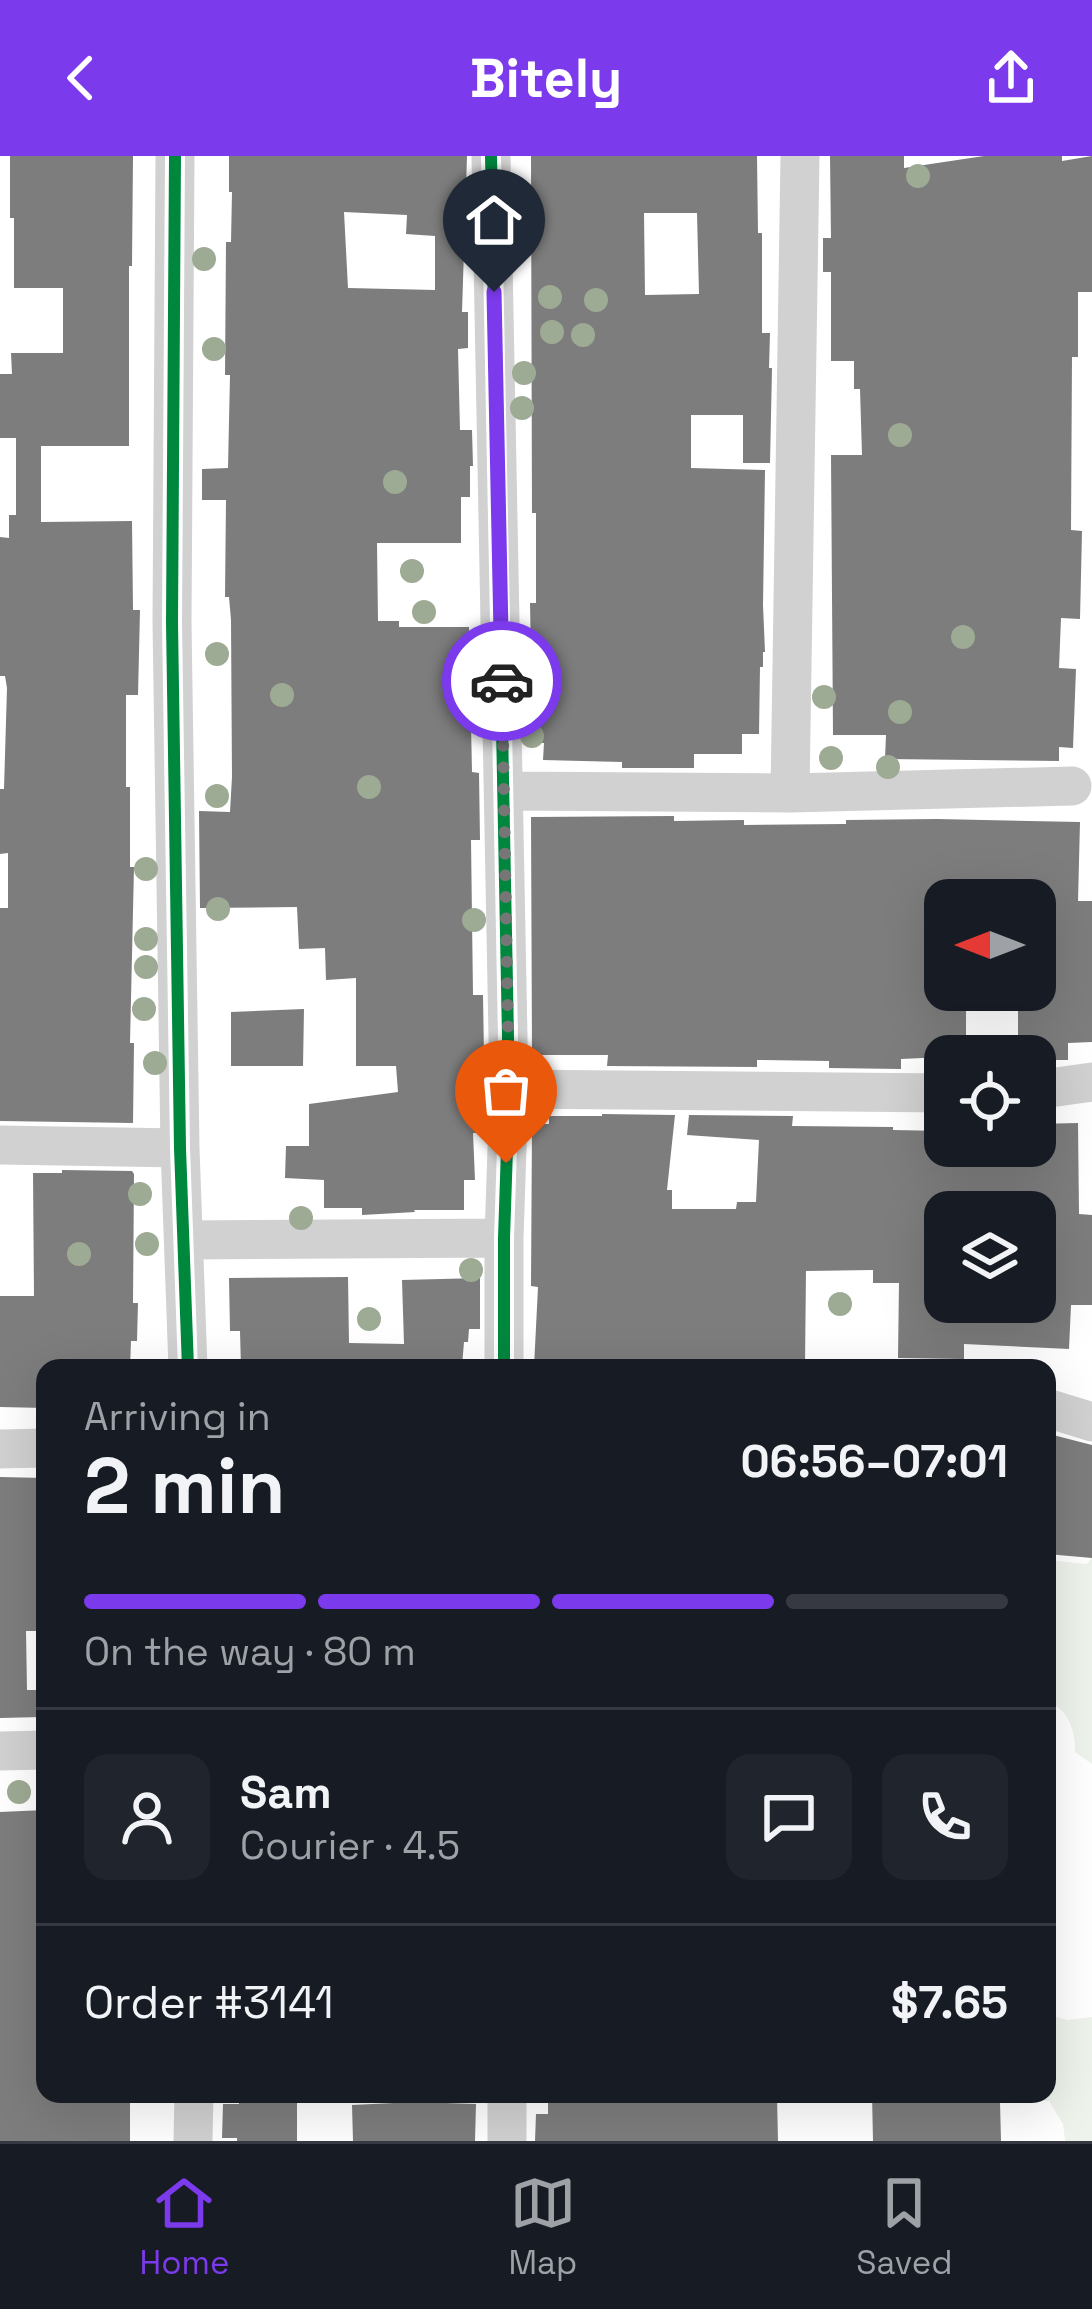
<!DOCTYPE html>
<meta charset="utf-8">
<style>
body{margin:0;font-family:"Space Grotesk",sans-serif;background:#20242c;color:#f1f3f6;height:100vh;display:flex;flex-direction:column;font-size:45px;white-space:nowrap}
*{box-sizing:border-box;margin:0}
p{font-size:39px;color:#9ea1a6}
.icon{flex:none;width:66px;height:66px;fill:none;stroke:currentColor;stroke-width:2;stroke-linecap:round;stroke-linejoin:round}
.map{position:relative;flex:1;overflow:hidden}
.drawer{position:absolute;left:36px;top:1203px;width:1020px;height:744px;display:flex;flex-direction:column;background:#171b24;border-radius:24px;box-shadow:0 12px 48px #0002}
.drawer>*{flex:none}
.needle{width:78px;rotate:270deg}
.controls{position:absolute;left:924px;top:723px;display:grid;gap:24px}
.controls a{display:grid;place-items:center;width:132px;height:132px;border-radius:24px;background:#171b24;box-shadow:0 12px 48px #0002;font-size:60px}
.pin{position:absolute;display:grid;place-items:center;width:102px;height:102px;color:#fff;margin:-123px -51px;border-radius:50% 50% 50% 0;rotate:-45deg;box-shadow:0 0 12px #0007}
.pin .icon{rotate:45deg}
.courier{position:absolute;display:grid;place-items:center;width:120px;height:120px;margin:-60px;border:9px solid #7c3aed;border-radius:50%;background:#fff;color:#222;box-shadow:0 3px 15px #0007}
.summary em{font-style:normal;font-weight:700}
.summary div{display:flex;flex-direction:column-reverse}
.summary{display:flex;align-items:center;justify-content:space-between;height:204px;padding:0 48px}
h1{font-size:78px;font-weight:700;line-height:90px}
.bar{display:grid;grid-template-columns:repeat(4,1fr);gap:18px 12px;align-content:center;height:144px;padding:0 48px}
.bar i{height:15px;border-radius:9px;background:#363941}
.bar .selected{background:#7c3aed}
.bar p{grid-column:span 4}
.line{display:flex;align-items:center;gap:30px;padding:0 48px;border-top:3px solid #363941}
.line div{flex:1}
.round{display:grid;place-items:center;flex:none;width:126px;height:126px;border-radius:24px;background:#20242c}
header{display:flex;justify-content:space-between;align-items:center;height:156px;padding:0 48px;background:#7c3aed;color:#fff;font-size:54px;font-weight:700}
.dock{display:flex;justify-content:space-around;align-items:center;height:168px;border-top:3px solid #363941;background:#171b24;font-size:33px;color:#9ea1a6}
.dock a{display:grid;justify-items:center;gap:6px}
.dock .selected{color:#7c3aed}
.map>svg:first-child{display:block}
.green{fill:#eef3eb}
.building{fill:#7d7d7d;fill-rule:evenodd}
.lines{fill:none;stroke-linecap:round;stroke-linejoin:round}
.minor{stroke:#d1d1d1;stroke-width:39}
.cycleway-casing{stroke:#fff;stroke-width:20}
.cycleway{stroke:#00873e;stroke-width:12}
.tree{fill:#9daa94}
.done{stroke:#767676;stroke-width:12;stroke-dasharray:0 21.6}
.route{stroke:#7c3aed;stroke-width:15}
</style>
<header><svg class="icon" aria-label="back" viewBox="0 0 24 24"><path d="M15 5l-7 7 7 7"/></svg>Bitely<svg class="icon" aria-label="share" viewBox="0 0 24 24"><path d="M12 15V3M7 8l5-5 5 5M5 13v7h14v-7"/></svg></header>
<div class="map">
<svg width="1092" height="1985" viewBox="0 0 1092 1985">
<rect width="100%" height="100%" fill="#fff"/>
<path class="green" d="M1092 1401V1608L1075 1596C1076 1575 1068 1553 1047 1545V1404L1087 1408Z
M1047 1858 1067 1864 1092 1861V1985H1065L1063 1968 1049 1945 1004 1944 980 1938H1047Z"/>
<path class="building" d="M10 0H133L132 110H129V290H41V366L132 365 133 454H140L138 539H126V631H130V711H134L130 887H134L133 967 0 965V752H8V697L0 698V633H4L7 532 5 520H0V381L9 382V359H16V282H0V218H12L11 197H63V132H14V62H10Z
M229 0H467L462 156H468V192L458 193 460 274H472L473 310H470V341H461V387H377L378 465H399V471H469L472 616 479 617 480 684H471L473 839H483L484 899V909H478L479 977H473L475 1024H464V1054H414L415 1056 362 1059V1052H324V1024L285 1022 286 990H309V948L398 936 396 910H356V822L326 824 325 792 299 793 297 751 200 752 199 655 230 656 232 621 231 464 229 441H225L226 344H202V313L228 312 230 219H225L226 86H231L232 36H229ZM344 56 407 59 406 78 435 80V134L348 132Z
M531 0H757L758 77H762V177H770L769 212H772L770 307H743V259H691V312L765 314 763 449 765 496H763V511H760L759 578H742V598H694V612H622V606L543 604 544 587H535L537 500H531L530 447H536V357H532ZM644 57H697L699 138 645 139Z
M830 0H904V12L984 0H1062V5L1092 0V136H1078V201H1072L1071 374 1082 375 1080 463 1061 462 1059 512 1076 513 1073 592 1059 591V605L885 603 886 579H833L831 299H862L860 233H854V205H831V116H823V82H831Z
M674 660V665L744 664V669L846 668V664L937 663 1080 666 1078 745H1092V886L1068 887V904H1035V900H1018V834H1035V741L945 740V834H966V900L901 903V913L829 912V905L757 904V911L607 910 608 899H532L531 661Z
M304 853 303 910H231V856Z
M602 958 675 959 667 1034H672V1053H736L737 1046H756L759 984 687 979 689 959 793 960 792 970 893 971V974L945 975V990H1035V968L1078 967 1079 1058 1092 1059V1149H1071L1069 1193 964 1188V1203L898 1202 899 1127H873V1114L806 1115 805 1209 746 1208 726 1209V1212L534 1211 538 1131 531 1130 532 968H549V960H602ZM945 1056H1035V1146H945Z
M62 1014 132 1015 134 1018 133 1147H138L137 1185H131L130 1212H45V1252L0 1251V1140H34L33 1017H62Z
M348 1121 349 1187 404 1188 402 1124 480 1122V1173H469L468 1186H464L462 1210 412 1206V1212H241L240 1175H230L229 1122Z
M1053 1279 1092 1289V1402L1047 1398V1329Z
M0 1321 45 1322V1475H26L27 1534H42V1561L0 1562Z
M45 1654V1688L38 1689 40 1737H44V1787H42L45 1938H130V1985H0V1656Z
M239 1938H297V1985H237V1982H222L223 1948H239Z
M654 1938H687V1942L777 1941 778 1985H535L536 1958H548V1945L654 1947Z
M872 1938H951V1942H957L958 1947 1000 1946 1001 1985H873Z
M415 1946 476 1948 475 1985H353L352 1949Z"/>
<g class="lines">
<path class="minor" d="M175 0 172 466 180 992 188 1212
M491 0 509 933 504 1082V1212
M504 635 790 637 1072 630
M790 637 800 0
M509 933 945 937
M1035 934 1092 926
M0 989 180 992
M185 1084 504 1082
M1047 1252 1092 1266
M0 1293 45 1292
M0 1595 45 1594
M507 1938V1985
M193 1985 194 1938"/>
<g class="cycleway-casing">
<path id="cycleway" d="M175 0 172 466 180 992 188 1212
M491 0 509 933 504 1082V1212"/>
</g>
<use href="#cycleway" class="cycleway"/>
</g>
<g class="tree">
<circle cx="918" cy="20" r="12"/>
<circle cx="204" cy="103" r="12"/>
<circle cx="550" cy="141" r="12"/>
<circle cx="596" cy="144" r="12"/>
<circle cx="552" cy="176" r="12"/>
<circle cx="583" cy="179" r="12"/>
<circle cx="214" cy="193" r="12"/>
<circle cx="524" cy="217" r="12"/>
<circle cx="522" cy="252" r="12"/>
<circle cx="900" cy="279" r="12"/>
<circle cx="395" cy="326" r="12"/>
<circle cx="412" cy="415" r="12"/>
<circle cx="424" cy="456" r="12"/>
<circle cx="963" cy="481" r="12"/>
<circle cx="217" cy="498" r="12"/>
<circle cx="533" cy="513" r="12"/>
<circle cx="282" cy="539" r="12"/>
<circle cx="824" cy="541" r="12"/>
<circle cx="900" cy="556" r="12"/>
<circle cx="532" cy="580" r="12"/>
<circle cx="831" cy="602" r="12"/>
<circle cx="888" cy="611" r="12"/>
<circle cx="369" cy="631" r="12"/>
<circle cx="217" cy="640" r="12"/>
<circle cx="146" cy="713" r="12"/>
<circle cx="218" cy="753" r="12"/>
<circle cx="474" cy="764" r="12"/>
<circle cx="146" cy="783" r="12"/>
<circle cx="146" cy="811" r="12"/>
<circle cx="144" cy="853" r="12"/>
<circle cx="155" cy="907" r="12"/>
<circle cx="140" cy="1038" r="12"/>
<circle cx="301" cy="1062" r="12"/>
<circle cx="147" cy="1088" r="12"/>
<circle cx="79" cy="1098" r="12"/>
<circle cx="471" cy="1114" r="12"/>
<circle cx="840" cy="1148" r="12"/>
<circle cx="369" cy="1163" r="12"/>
<circle cx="19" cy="1636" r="12"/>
</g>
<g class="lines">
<path class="done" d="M502 525 509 933 506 1007"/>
<path class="route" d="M494 136 502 525"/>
</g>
</svg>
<div class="controls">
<a><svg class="needle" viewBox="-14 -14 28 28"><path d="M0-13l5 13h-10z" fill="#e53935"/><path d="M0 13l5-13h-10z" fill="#9ea1a6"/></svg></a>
<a><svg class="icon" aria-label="locate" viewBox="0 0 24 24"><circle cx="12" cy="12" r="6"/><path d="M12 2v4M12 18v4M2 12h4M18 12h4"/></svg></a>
<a><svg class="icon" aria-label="layers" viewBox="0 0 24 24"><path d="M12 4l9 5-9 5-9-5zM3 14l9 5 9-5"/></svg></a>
</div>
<div class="pin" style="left:506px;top:1007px;background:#ea580c"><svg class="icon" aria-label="bag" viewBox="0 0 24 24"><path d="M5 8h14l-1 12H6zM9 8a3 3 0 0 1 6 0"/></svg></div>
<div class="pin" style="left:494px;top:136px;background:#1f2937"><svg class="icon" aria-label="home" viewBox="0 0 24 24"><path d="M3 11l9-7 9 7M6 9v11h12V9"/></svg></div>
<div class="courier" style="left:502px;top:525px"><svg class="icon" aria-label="car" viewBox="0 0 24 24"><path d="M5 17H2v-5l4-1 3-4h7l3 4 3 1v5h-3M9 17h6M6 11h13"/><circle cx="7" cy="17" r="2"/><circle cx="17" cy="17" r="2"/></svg></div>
<section class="drawer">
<div class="summary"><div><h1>2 min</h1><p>Arriving in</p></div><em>06:56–07:01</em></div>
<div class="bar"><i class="selected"></i><i class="selected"></i><i class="selected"></i><i></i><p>On the way · 80 m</p></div>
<div class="line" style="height:216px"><a class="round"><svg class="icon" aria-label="person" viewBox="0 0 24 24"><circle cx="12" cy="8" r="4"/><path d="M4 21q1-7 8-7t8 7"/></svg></a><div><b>Sam</b><p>Courier · 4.5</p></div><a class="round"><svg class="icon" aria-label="chat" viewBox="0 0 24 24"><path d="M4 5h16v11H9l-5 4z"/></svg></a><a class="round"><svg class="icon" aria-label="phone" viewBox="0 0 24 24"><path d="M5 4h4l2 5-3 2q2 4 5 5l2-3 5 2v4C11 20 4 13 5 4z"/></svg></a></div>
<div class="line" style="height:156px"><div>Order #3141</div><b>$7.65</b></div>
</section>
</div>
<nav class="dock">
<a class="selected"><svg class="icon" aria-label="home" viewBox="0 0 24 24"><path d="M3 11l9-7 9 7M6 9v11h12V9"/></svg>Home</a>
<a><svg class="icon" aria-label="map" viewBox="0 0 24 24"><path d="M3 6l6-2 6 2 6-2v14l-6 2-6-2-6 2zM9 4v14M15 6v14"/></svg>Map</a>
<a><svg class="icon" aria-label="saved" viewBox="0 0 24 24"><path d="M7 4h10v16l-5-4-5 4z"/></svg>Saved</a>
</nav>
